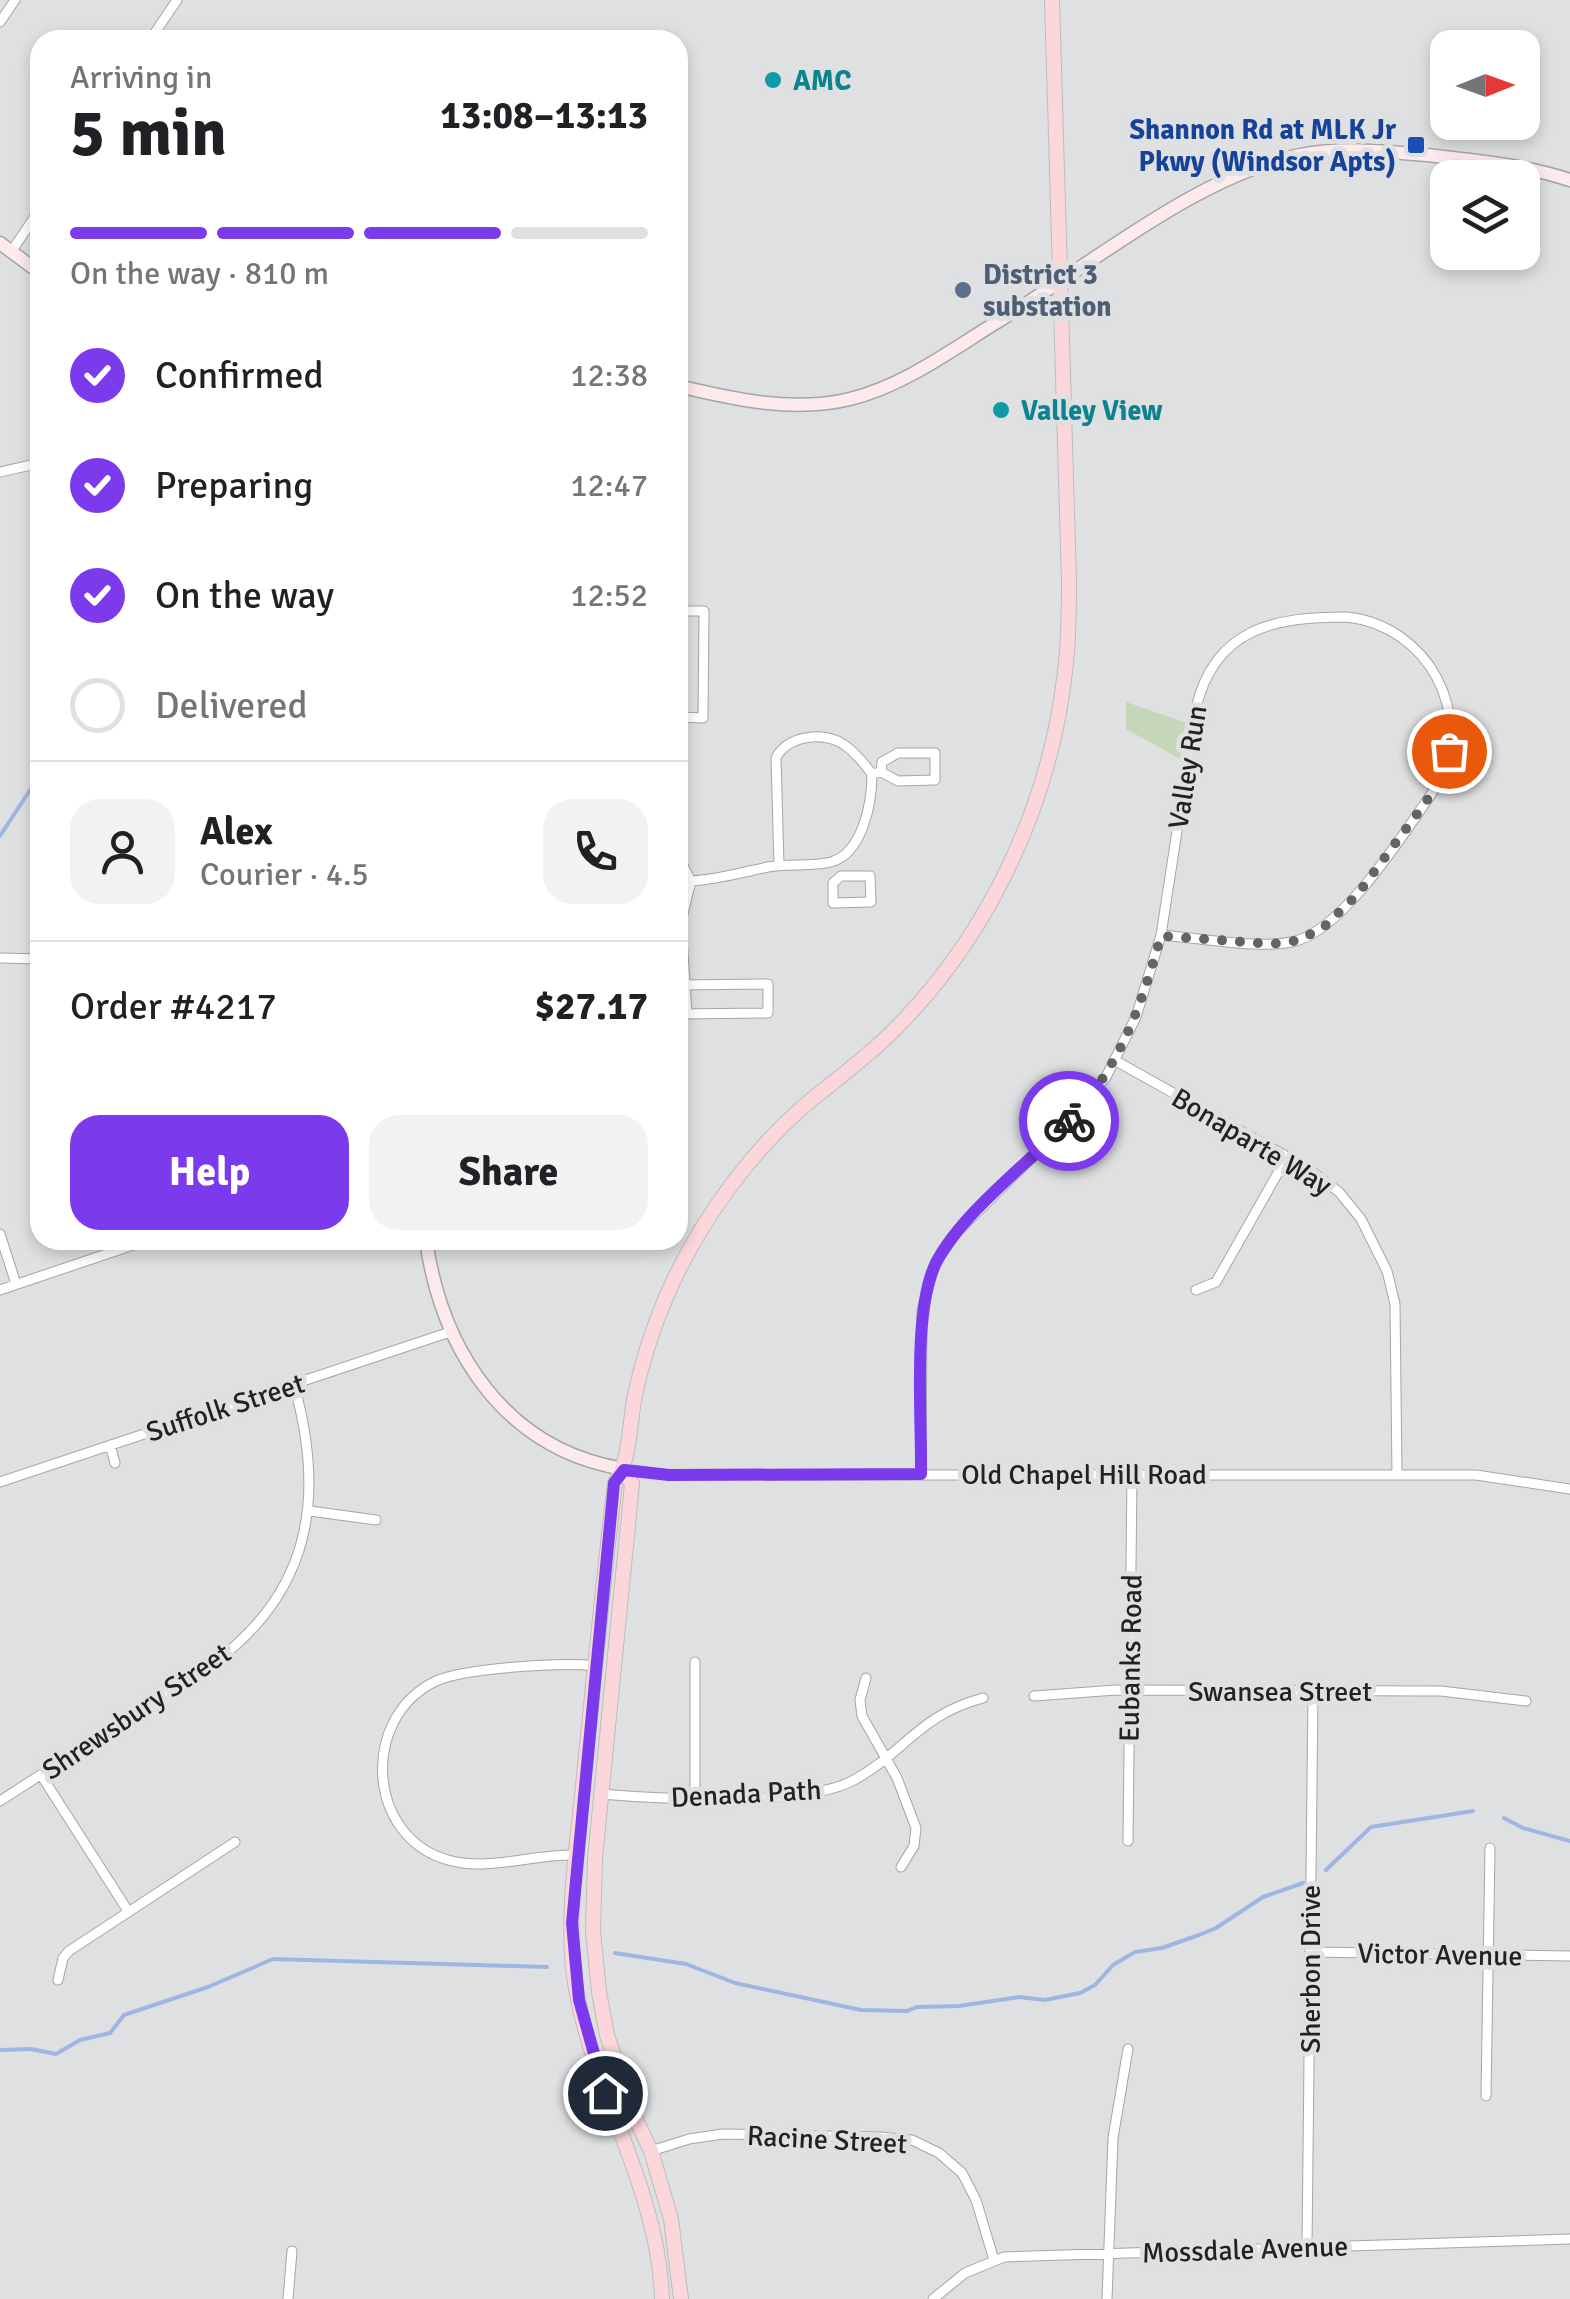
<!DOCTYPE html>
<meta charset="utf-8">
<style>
body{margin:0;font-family:Signika,sans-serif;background:#f2f2f2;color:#202124;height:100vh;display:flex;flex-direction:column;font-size:38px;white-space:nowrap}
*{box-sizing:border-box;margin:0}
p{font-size:32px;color:#757577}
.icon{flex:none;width:55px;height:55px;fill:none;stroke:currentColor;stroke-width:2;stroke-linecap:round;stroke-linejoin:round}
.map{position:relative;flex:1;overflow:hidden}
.details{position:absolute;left:30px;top:30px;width:658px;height:1220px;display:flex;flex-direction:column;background:#fff;border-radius:30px;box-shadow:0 5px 15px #0003}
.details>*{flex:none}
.needle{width:65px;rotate:89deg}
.tools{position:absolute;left:1430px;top:30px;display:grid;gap:20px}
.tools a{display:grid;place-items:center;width:110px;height:110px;border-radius:20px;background:#fff;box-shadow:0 5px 15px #0003;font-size:50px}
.pin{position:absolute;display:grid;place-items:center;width:85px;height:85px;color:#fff;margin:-42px;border:5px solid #fff;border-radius:50%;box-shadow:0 2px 10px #0007}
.courier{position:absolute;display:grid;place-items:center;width:100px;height:100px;margin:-50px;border:8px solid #7c3aed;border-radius:50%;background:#fff;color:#222;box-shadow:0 2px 12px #0007}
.headline em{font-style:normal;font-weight:800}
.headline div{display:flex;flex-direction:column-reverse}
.headline{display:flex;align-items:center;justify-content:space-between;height:170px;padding:0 40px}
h1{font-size:65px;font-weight:800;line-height:75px}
.bar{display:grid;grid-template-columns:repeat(4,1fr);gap:15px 10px;align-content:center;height:120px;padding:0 40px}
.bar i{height:12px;border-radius:8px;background:#e0e0e0}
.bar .selected{background:#7c3aed}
.bar p{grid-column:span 4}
.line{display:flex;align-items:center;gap:25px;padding:0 40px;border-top:2px solid #e0e0e0}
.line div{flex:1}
.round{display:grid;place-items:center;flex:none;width:105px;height:105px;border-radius:30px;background:#f2f2f2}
ol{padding:0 40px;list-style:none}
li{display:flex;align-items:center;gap:30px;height:110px}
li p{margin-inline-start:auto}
li .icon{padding:10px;border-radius:50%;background:#7c3aed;color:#fff;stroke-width:4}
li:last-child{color:#757577}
li i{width:55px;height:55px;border:5px solid #e0e0e0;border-radius:50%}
.action{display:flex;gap:20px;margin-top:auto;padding:20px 40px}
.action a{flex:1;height:115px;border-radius:30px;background:#7c3aed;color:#fff;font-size:40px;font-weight:800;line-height:115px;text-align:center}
.action a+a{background:#f2f2f2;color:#202124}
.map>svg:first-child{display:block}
.green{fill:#c6d7b9}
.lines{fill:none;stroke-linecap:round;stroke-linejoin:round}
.stream{stroke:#a0b6e2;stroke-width:4}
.street-casing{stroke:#a4a6a7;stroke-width:11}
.secondary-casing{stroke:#a4a6a7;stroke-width:15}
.primary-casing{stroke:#bcbdbd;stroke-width:16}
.street{stroke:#fff;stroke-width:9}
.secondary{stroke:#fdeaed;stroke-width:12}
.primary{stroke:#fbd6db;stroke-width:14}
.done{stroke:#636465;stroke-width:10;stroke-dasharray:0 18}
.route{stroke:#7c3aed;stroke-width:12}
.culture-dot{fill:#0f9aa8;stroke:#dee0e1;stroke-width:4}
.transit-dot{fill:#1a4fb4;stroke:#dee0e1;stroke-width:4}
.service-dot{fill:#5c6f8a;stroke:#dee0e1;stroke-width:4}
.labels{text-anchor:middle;stroke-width:10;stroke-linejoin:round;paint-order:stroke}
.culture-label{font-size:28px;font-weight:bold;fill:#0d838f;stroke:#dee0e1;text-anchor:start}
.transit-label{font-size:28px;font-weight:bold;fill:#164399;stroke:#dee0e1;text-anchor:end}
.service-label{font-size:28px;font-weight:bold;fill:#4e5e75;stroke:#dee0e1;text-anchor:start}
.street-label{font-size:28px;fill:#212222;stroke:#dee0e1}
</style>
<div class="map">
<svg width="1570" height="2299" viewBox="0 0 1570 2299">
<rect width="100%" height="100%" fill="#dee0e1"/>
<path class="green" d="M1126 702 1187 723 1182 760 1126 729Z"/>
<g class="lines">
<path class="stream" d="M0 836 40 775
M1504 1818 1523 1828 1570 1841
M1326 1870 1371 1827 1473 1811
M615 1953 686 1964 735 1983 861 2010 907 2011 917 2007 959 2006 1019 1997 1045 2000 1080 1993 1095 1985 1113 1965 1135 1952 1162 1948 1199 1935 1216 1928 1263 1897 1303 1883
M0 2050 31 2049 56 2054 80 2040 110 2033 124 2015 208 1987 273 1959 547 1967"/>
<g class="street-casing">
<path id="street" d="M0 22 15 0
M150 40 177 0
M11 252 40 209
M0 472 40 463
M678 611H704L703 718 678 717
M1347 617C1428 626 1476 714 1436 787 1407 829 1343 932 1292 942 1254 949 1201 938 1161 935L1196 708C1215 627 1276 617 1347 617Z
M898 753H935V780L898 781 881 772 882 762Z
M678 856 691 881
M779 865 776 758C787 736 822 731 843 744 855 752 864 763 872 774
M841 876H870L871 902 833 903V883Z
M691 881C718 880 742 872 768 867 789 863 811 867 831 862 863 853 872 802 872 774L881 772
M0 958 40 959
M678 985 768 984V1013L678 1014
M687 1014 681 922 691 881
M1116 1061 1309 1169 1339 1192 1361 1219 1387 1271 1395 1304 1397 1474
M0 1234 16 1284
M0 1290 148 1240
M1196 1290 1216 1282 1287 1157
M110 1445 115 1463
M624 1469 669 1475H1476L1570 1489
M921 1475 922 1311 935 1263 957 1232 1056 1134 1106 1077 1136 1017 1161 935
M0 1482 450 1332
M310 1511 376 1520
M695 1662V1797
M866 1678 860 1700 862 1716 897 1778 916 1828 914 1846 901 1867
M1034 1696 1116 1690 1441 1691 1526 1701
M41 1775 128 1911
M601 1794C659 1799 805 1807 854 1780 905 1752 919 1715 983 1698
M0 1801 215 1662C312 1590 325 1495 294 1385
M1128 1841 1132 1474
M577 1855C534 1853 490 1872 448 1860 366 1837 360 1717 436 1681 465 1668 562 1662 595 1666
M1311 1952 1570 1956
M58 1980 63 1958 69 1951 235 1842
M1486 2096 1490 1848
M651 2151 689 2139 723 2134 880 2137 912 2140 939 2153 962 2173 976 2200 994 2260
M1307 2247 1313 1691
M288 2299 292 2251
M933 2299 965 2273 1004 2257 1570 2239
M1107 2299 1113 2138 1128 2049"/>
</g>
<g class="secondary-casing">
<path id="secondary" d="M0 243 40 273
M678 386C733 399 793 413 850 399 903 386 950 351 997 322 1087 268 1197 175 1300 155 1345 146 1391 152 1436 156 1481 161 1527 166 1570 180
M426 1240C442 1352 506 1450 624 1469"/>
</g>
<g class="primary-casing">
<path id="primary" d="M624 1469 632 1484 595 1858 593 1931 599 1992 607 2035 630 2107 651 2151 671 2219 681 2299
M662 2299C659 2186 589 2087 574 1976 566 1914 577 1848 583 1786 593 1685 603 1584 615 1483 631 1458 629 1424 635 1395 648 1335 670 1280 702 1228 730 1183 765 1140 804 1106 835 1080 868 1057 896 1028 989 935 1051 802 1065 671 1069 641 1069 611 1069 581L1052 0"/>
</g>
<use href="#street" class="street"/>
<use href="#secondary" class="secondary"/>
<use href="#primary" class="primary"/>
</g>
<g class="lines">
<path class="done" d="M1069 1121C1122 1064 1140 1008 1161 936L1273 944 1300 940 1325 926 1357 895 1426 802 1441 778 1449 751"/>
<path class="route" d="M605 2093 579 2000 572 1923 614 1483 624 1470 669 1475 921 1474C922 1419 912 1307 937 1261 964 1211 1029 1163 1069 1121"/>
</g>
<g class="culture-dot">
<circle cx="773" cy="80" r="10"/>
<circle cx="1001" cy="410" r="10"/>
</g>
<rect class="transit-dot" x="1406" y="135" width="20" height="20" rx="5"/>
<circle class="service-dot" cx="963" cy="290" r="10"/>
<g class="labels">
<g class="culture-label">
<text x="793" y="90">AMC</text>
<text x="1021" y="420">Valley View</text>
</g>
<g class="transit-label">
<text x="1396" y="139">Shannon Rd at MLK Jr<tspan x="1396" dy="32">Pkwy (Windsor Apts)</tspan></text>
</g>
<g class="service-label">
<text x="983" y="284">District 3<tspan x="983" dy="32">substation</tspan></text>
</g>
<g class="street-label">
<text transform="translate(1187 767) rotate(-81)" y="10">Valley Run</text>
<text transform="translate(1252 1141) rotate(31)" y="10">Bonaparte Way</text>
<text transform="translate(225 1407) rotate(-18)" y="10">Suffolk Street</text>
<text x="1084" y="1484">Old Chapel Hill Road</text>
<text transform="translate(1130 1658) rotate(-89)" y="10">Eubanks Road</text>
<text x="1280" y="1701">Swansea Street</text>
<text transform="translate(136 1711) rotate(-34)" y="10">Shrewsbury Street</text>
<text transform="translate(746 1793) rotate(-3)" y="10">Denada Path</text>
<text transform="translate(1440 1954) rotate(1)" y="10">Victor Avenue</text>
<text transform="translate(1310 1969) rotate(-90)" y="10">Sherbon Drive</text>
<text transform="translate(827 2139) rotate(3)" y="10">Racine Street</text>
<text transform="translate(1245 2249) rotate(-2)" y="10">Mossdale Avenue</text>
</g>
</g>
</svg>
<div class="tools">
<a><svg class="needle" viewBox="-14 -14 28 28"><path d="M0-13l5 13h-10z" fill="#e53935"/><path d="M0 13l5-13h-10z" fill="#757577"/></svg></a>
<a><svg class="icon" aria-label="layers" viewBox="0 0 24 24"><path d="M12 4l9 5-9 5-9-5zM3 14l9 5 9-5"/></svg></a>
</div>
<div class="pin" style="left:1449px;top:751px;background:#ea580c"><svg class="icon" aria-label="bag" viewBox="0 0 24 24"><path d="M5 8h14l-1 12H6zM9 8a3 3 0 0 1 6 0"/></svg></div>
<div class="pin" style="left:605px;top:2093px;background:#1f2937"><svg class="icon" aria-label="home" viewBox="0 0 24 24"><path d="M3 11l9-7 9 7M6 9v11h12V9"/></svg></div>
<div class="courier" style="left:1069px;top:1121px"><svg class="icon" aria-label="bike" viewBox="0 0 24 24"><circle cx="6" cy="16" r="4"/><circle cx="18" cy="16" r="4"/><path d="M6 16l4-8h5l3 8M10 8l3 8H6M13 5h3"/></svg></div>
<section class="details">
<div class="headline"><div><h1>5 min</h1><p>Arriving in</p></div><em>13:08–13:13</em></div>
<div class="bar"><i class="selected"></i><i class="selected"></i><i class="selected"></i><i></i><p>On the way · 810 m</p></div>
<ol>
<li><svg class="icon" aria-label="check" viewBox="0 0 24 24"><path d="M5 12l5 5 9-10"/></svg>Confirmed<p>12:38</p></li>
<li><svg class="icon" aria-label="check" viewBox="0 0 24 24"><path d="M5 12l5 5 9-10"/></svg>Preparing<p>12:47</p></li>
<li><svg class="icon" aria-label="check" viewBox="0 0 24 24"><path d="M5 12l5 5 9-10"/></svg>On the way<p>12:52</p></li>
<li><i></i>Delivered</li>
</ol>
<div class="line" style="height:180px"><a class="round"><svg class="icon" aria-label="person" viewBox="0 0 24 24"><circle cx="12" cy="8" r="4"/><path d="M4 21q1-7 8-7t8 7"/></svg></a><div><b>Alex</b><p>Courier · 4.5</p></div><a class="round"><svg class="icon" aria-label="phone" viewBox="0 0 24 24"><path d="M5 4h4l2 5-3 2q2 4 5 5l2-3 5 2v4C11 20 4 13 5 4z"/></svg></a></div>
<div class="line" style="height:130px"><div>Order #4217</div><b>$27.17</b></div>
<div class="action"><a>Help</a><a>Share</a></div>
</section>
</div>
